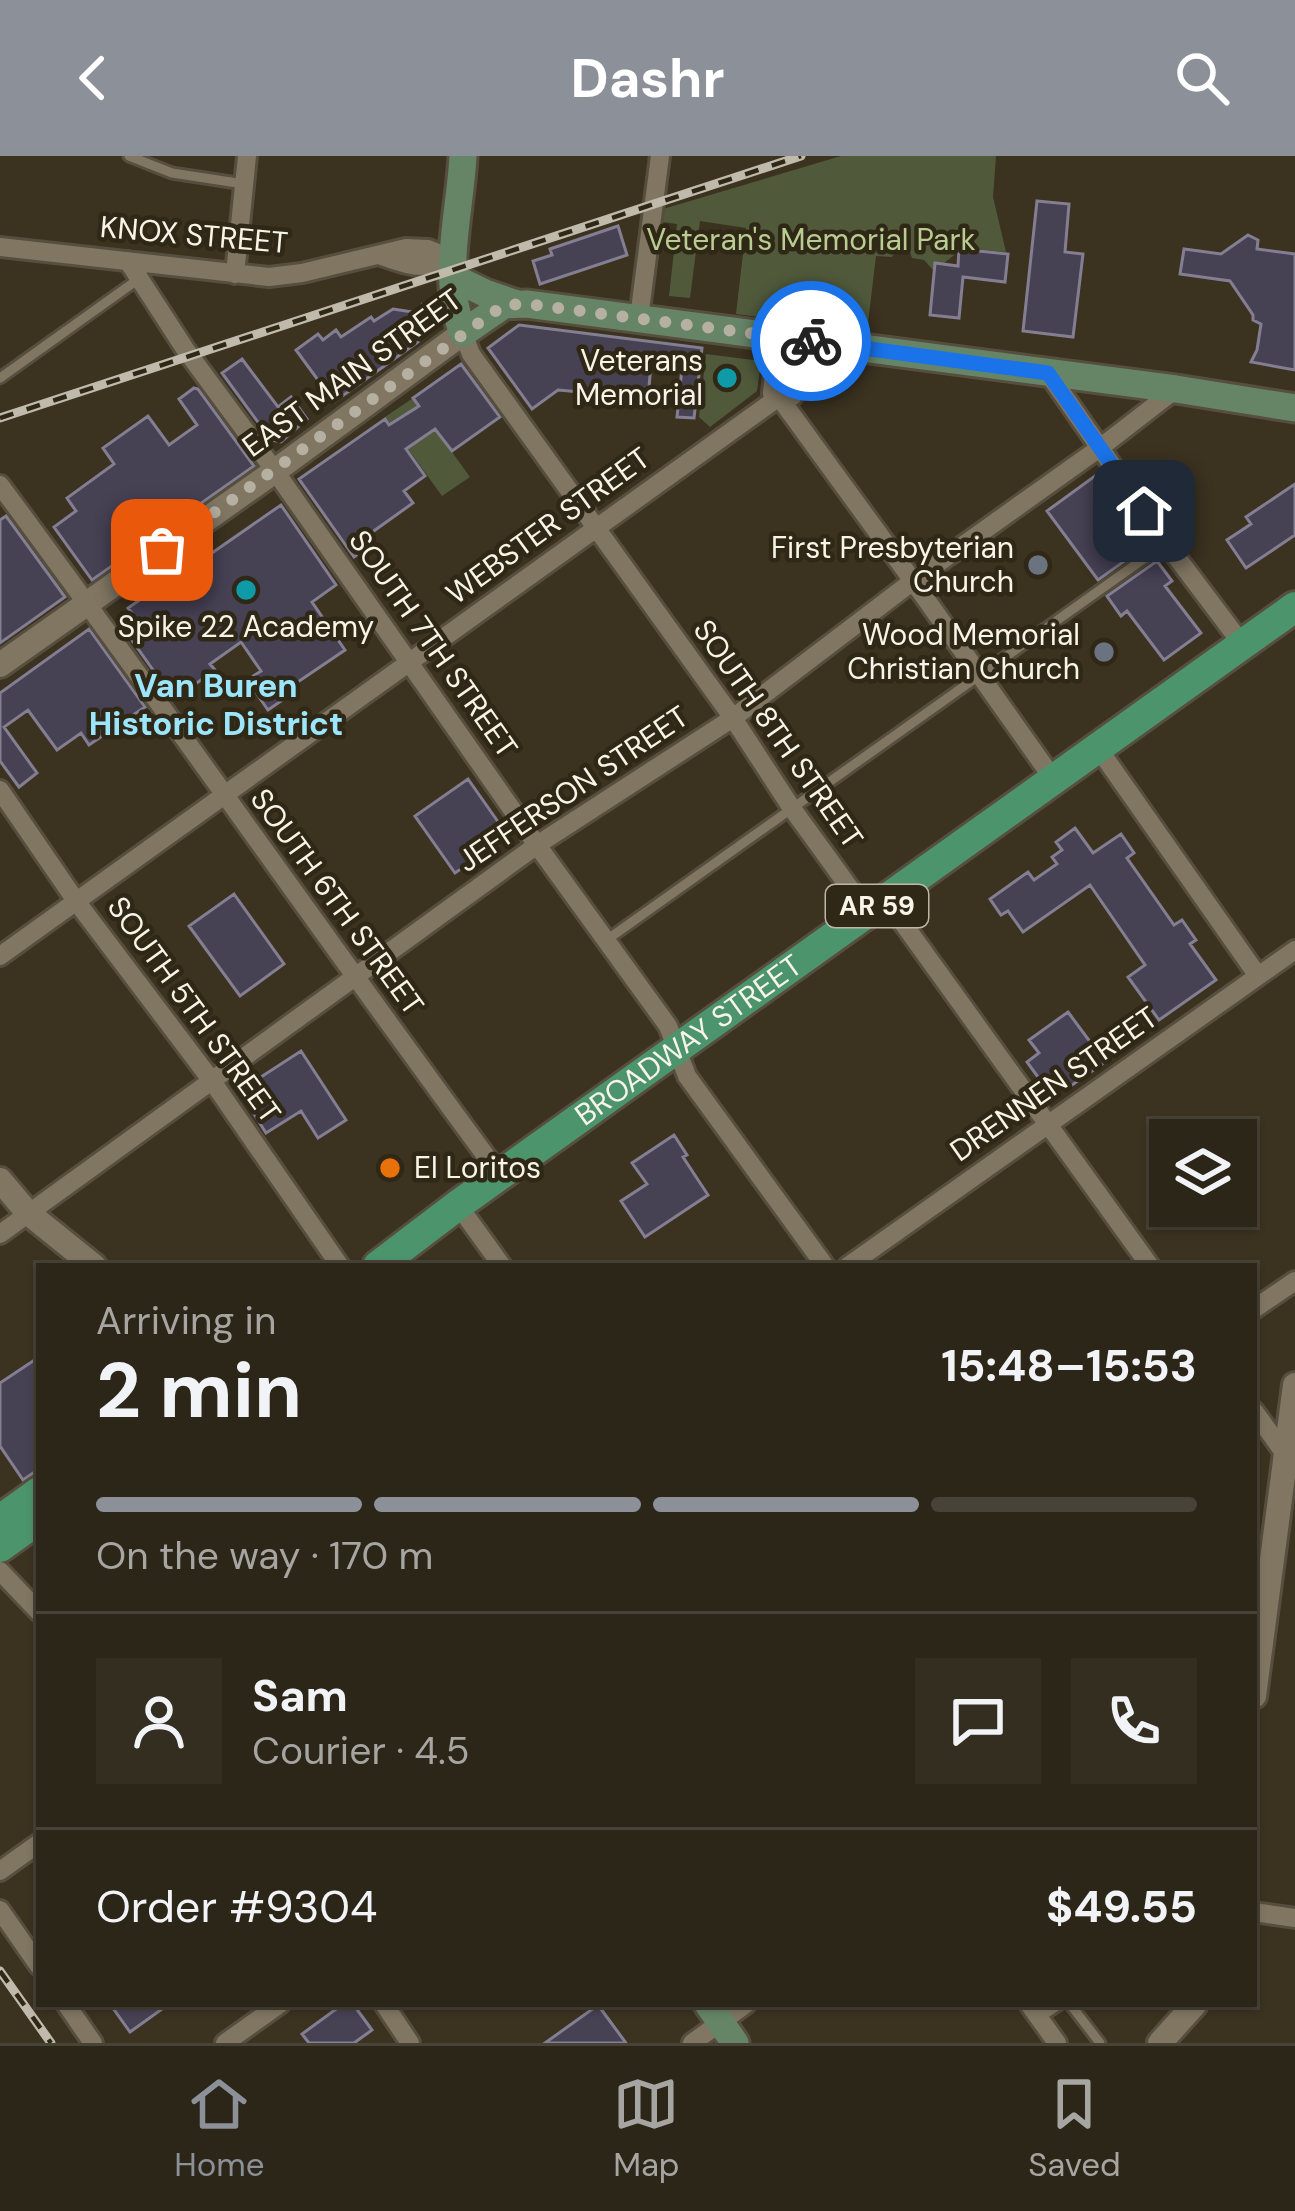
<!DOCTYPE html>
<meta charset="utf-8">
<style>
body{margin:0;font-family:"DM Sans",sans-serif;background:#342e21;color:#f1f3f6;height:100vh;display:flex;flex-direction:column;font-size:45px;white-space:nowrap}
*{box-sizing:border-box;margin:0}
p{font-size:39px;color:#a6a5a2}
.icon{flex:none;width:66px;height:66px;fill:none;stroke:currentColor;stroke-width:2;stroke-linecap:round;stroke-linejoin:round}
.map{position:relative;flex:1;overflow:hidden}
.side{position:absolute;left:36px;top:1107px;width:1221px;height:744px;display:flex;flex-direction:column;background:#2c2618;border-radius:0px;box-shadow:0 3px 9px #0004,0 0 0 3px #484337}
.side>*{flex:none}
.fabs{position:absolute;left:1149px;top:963px;display:grid;gap:24px}
.fabs a{display:grid;place-items:center;width:108px;height:108px;border-radius:0px;background:#2c2618;box-shadow:0 3px 9px #0004,0 0 0 3px #484337;font-size:60px}
.pin{position:absolute;display:grid;place-items:center;width:102px;height:102px;color:#fff;margin:-51px;border-radius:24px;box-shadow:0 6px 18px #0006}
.courier{position:absolute;display:grid;place-items:center;width:120px;height:120px;margin:-60px;border:9px solid #1a73e8;border-radius:50%;background:#fff;color:#222;box-shadow:0 3px 15px #0007}
.headline em{font-style:normal;font-weight:700}
.headline div{display:flex;flex-direction:column-reverse}
.headline{display:flex;align-items:center;justify-content:space-between;height:204px;padding:0 60px}
h1{font-size:78px;font-weight:700;line-height:90px}
.bar{display:grid;grid-template-columns:repeat(4,1fr);gap:18px 12px;align-content:center;height:144px;padding:0 60px}
.bar i{height:15px;border-radius:9px;background:#484337}
.bar .selected{background:#8c9099}
.bar p{grid-column:span 4}
.line{display:flex;align-items:center;gap:30px;padding:0 60px;border-top:3px solid #484337}
.line div{flex:1}
.round{display:grid;place-items:center;flex:none;width:126px;height:126px;border-radius:0px;background:#342e21}
header{display:flex;justify-content:space-between;align-items:center;height:156px;padding:0 60px;background:#8c9099;color:#fff;font-size:54px;font-weight:700}
.tab-bar{display:flex;justify-content:space-around;align-items:center;height:168px;border-top:3px solid #484337;background:#2c2618;font-size:33px;color:#a6a5a2}
.tab-bar a{display:grid;justify-items:center;gap:6px}
.tab-bar .selected{color:#8c9099}
.map>svg:first-child{display:block}
.green{fill:#505a3b}
.building{fill:#474154;stroke:#847e93;stroke-width:3}
.lines{fill:none;stroke-linecap:round;stroke-linejoin:round}
.service-casing{stroke:#564e3e;stroke-width:15}
.minor-casing{stroke:#564e3e;stroke-width:24}
.tertiary-casing{stroke:#564e3e;stroke-width:30}
.secondary-casing{stroke:#564e3e;stroke-width:33}
.primary-casing{stroke:#564e3e;stroke-width:36}
.path{stroke:#a19a8b;stroke-width:3;stroke-dasharray:6 6;stroke-linecap:butt}
.service{stroke:#807662;stroke-width:9}
.minor{stroke:#807662;stroke-width:18}
.tertiary{stroke:#807662;stroke-width:24}
.secondary{stroke:#668567;stroke-width:27}
.primary{stroke:#4c946c;stroke-width:30}
.rail-casing{stroke:#c0baac;stroke-width:9}
.rail{stroke:#302816;stroke-width:4.5;stroke-dasharray:14;stroke-linecap:butt}
.done{stroke:#b6b0a2;stroke-width:12;stroke-dasharray:0 21.6}
.route{stroke:#1a73e8;stroke-width:15}
.culture-dot{fill:#0f9aa8;stroke:#302816;stroke-width:4.5}
.worship-dot{fill:#6b7280;stroke:#302816;stroke-width:4.5}
.food-dot{fill:#e8710a;stroke:#302816;stroke-width:4.5}
.labels{text-anchor:middle;stroke-width:9;stroke-linejoin:round;paint-order:stroke}
.shield{fill:#302816;stroke:#bdb7a9;stroke-width:3}
.shield-label{font-size:27px;font-weight:bold;fill:#f9f4e8}
.street-label{font-size:30px;fill:#f9f4e8;stroke:#302816}
.park-label{font-size:30px;fill:#b9cc91;stroke:#302816}
.poi-label{font-size:30px;fill:#f9f4e8;stroke:#302816;text-anchor:end}
.neighbourhood-label{font-size:33px;font-weight:bold;fill:#9be5fd;stroke:#302816}
</style>
<header><svg class="icon" aria-label="back" viewBox="0 0 24 24"><path d="M15 5l-7 7 7 7"/></svg>Dashr<svg class="icon" aria-label="search" viewBox="0 0 24 24"><circle cx="10" cy="10" r="6"/><path d="M15 15l6 6"/></svg></header>
<div class="map">
<svg width="1295" height="1887" viewBox="0 0 1295 1887">
<rect width="100%" height="100%" fill="#3b3220"/>
<path class="green" d="M841 0H996L993 41 1006 96 963 92 934 115 924 104 912 102 910 96 896 94 892 101 876 100 867 175 736 158 746 72 700 65 690 142 669 140 677 68 662 66 663 53Z
M706 198 761 205 757 235 710 271 699 261Z
M413 242 470 321 442 340 385 261Z"/>
<path class="building" d="M1037 45 1069 48 1065 96 1083 98 1073 181 1023 175Z
M618 70 627 99 540 128 533 105 552 99 550 93Z
M1248 79 1258 84 1257 93 1295 98V214L1251 206 1257 194 1261 168 1253 164V159L1230 125 1180 118 1184 93 1221 98Z
M959 93 1008 98 1005 126 963 121 959 162 930 159 935 107 958 110Z
M393 153 419 157 418 186 334 246 296 194 318 178 323 184 336 174 341 181 371 161 374 165Z
M519 169 702 192 694 262 677 261 682 212 651 209 648 242 558 234 532 253 488 192Z
M242 203 278 251 291 241 307 263 281 286 271 284 222 217Z
M461 208 500 261 452 295 435 273 406 293 425 320 404 335 413 347 364 382 369 390 354 401 299 323 385 263 389 269 419 250 413 242Z
M194 232 198 233 254 310 92 424 54 371 76 355 67 342 114 308 103 292 148 260 169 289 197 269 179 243Z
M1099 317 1117 342 1108 349 1140 394 1098 424 1047 355Z
M1295 328V379L1246 412 1227 384 1251 368 1246 361Z
M281 349 336 429 312 446 345 494 280 538 284 543 268 554 247 524 261 515 241 486 210 508 215 514 187 534 180 526 168 535 119 466 132 457 128 452 157 432 159 435 177 422 180 427 202 412 199 406Z
M6 360 65 441 0 487V364Z
M1157 405 1172 425 1165 430 1201 477 1164 504 1127 455 1121 460 1107 440Z
M89 473 145 551 89 589 81 577 57 594 28 554 4 571 37 617 19 631 0 605V537Z
M468 623 508 680 455 717 415 660Z
M1075 672 1093 697 1121 678 1134 697 1127 702 1174 769 1182 764 1196 784 1190 788 1216 824 1159 864 1128 821 1145 809 1090 729 1023 776 1008 755 1001 759 990 743 1028 716 1034 724 1057 708 1052 701 1062 694 1056 686Z
M234 738 284 808 240 840 189 770Z
M1068 856 1105 906 1065 934 1055 920 1043 928 1027 906 1039 897 1029 884Z
M301 895 346 964 318 982 301 955 266 977 249 950 257 945 247 930Z
M674 979 687 999 683 1001 708 1039 645 1081 621 1045 647 1028 632 1007Z
M39 1201V1313L23 1324 0 1290V1227Z
M110 1848H169L130 1876Z
M343 1848H353L372 1874 354 1887H309L302 1878Z
M598 1849 626 1887H545Z"/>
<g class="lines">
<g class="service-casing">
<path id="service" d="M129 0 172 17 244 28
M0 222 140 122
M608 783 1166 387
M1070 1848 1100 1887
M1039 1862 1060 1848"/>
</g>
<g class="minor-casing">
<path id="minor" d="M0 91 269 121 302 117 406 92 428 93 453 103
M382 100C412 111 422 114 453 103
M128 105 185 193 275 315 537 689 668 870 687 920 825 1110
M235 118 247 0
M639 162 660 0
M463 177 471 198 733 562 791 651 854 738 900 763 1150 1110
M1048 217 1166 387 1242 488
M0 329C169 557 331 791 500 1019
M1098 592 1258 820
M0 634 76 745 212 925 340 1110
M0 800 779 241 793 240 798 201 788 182 776 198 772 237 779 241 913 425 1054 624
M458 1049 502 1110
M0 1078 537 689 733 562 913 425 1101 291 1176 233
M848 1110 1295 794
M1254 1153 1295 1125
M1254 1255 1285 1298
M0 1415 39 1456
M0 1715 39 1687
M0 1754 39 1810
M1254 1756 1295 1762
M66 1848 93 1887
M384 1848 410 1887
M1029 1848 1057 1887
M225 1887 280 1848
M692 1887 746 1848"/>
</g>
<g class="tertiary-casing">
<path id="tertiary" d="M0 509 275 315 463 177
M0 1024 27 1056 94 1110
M1254 1540 1295 1229
M1160 1887 1195 1848"/>
</g>
<g class="secondary-casing">
<path id="secondary" d="M463 0C460 58 441 121 463 177L504 149 527 148 1176 233 1295 252
M454 122 485 137 514 147
M708 1848 735 1887"/>
</g>
<g class="primary-casing">
<g id="primary">
<path id="s1" d="M378 1110 458 1049 1295 451"/>
<path d="M0 1364 39 1336"/>
<path d="M0 1391 39 1363"/>
</g>
</g>
<path class="path" d="M422 153 423 147"/>
<use href="#service" class="service"/>
<use href="#minor" class="minor"/>
<use href="#tertiary" class="tertiary"/>
<use href="#secondary" class="secondary"/>
<use href="#primary" class="primary"/>
<g class="rail-casing">
<path id="rail" d="M0 262 801 0
M0 1815 51 1887"/>
</g>
<use href="#rail" class="rail"/>
</g>
<g class="lines">
<path class="done" d="M162 394 504 149 527 148 811 185"/>
<path class="route" d="M811 185 1048 217 1144 355"/>
</g>
<g class="culture-dot">
<circle cx="727" cy="222" r="12"/>
<circle cx="246" cy="434" r="12"/>
</g>
<g class="worship-dot">
<circle cx="1038" cy="409" r="12"/>
<circle cx="1104" cy="496" r="12"/>
</g>
<circle class="food-dot" cx="390" cy="1012" r="12"/>
<g class="labels">
<rect class="shield" x="826" y="729" width="102" height="42" rx="9"/>
<g class="shield-label">
<text x="877" y="759">AR 59</text>
</g>
<g class="street-label">
<text transform="translate(194 79) rotate(5)" y="10">KNOX STREET</text>
<text transform="translate(352 217) rotate(-36)" y="10">EAST MAIN STREET</text>
<text transform="translate(548 370) rotate(-36)" y="10">WEBSTER STREET</text>
<text transform="translate(433 488) rotate(55)" y="10">SOUTH 7TH STREET</text>
<text transform="translate(778 578) rotate(55)" y="10">SOUTH 8TH STREET</text>
<text transform="translate(573 633) rotate(-34)" y="10">JEFFERSON STREET</text>
<text transform="translate(337 746) rotate(54)" y="10">SOUTH 6TH STREET</text>
<text transform="translate(194 854) rotate(54)" y="10">SOUTH 5TH STREET</text>
<text dy="10" stroke="none"><textPath href="#s1" startOffset="384">BROADWAY STREET</textPath></text>
<text transform="translate(1054 928) rotate(-35)" y="10">DRENNEN STREET</text>
</g>
<g class="park-label">
<text x="811" y="94">Veteran's Memorial Park</text>
</g>
<g class="poi-label">
<text x="703" y="215">Veterans<tspan x="703" dy="34">Memorial</tspan></text>
<text x="1014" y="402">First Presbyterian<tspan x="1014" dy="34">Church</tspan></text>
<text x="246" y="481" text-anchor="middle">Spike 22 Academy</text>
<text x="1080" y="489">Wood Memorial<tspan x="1080" dy="34">Christian Church</tspan></text>
<text x="414" y="1022" text-anchor="start">El Loritos</text>
</g>
<g class="neighbourhood-label">
<text x="216" y="541">Van Buren<tspan x="216" dy="38">Historic District</tspan></text>
</g>
</g>
</svg>
<div class="fabs">
<a><svg class="icon" aria-label="layers" viewBox="0 0 24 24"><path d="M12 4l9 5-9 5-9-5zM3 14l9 5 9-5"/></svg></a>
</div>
<div class="pin" style="left:162px;top:394px;background:#ea580c"><svg class="icon" aria-label="bag" viewBox="0 0 24 24"><path d="M5 8h14l-1 12H6zM9 8a3 3 0 0 1 6 0"/></svg></div>
<div class="pin" style="left:1144px;top:355px;background:#1f2937"><svg class="icon" aria-label="home" viewBox="0 0 24 24"><path d="M3 11l9-7 9 7M6 9v11h12V9"/></svg></div>
<div class="courier" style="left:811px;top:185px"><svg class="icon" aria-label="bike" viewBox="0 0 24 24"><circle cx="6" cy="16" r="4"/><circle cx="18" cy="16" r="4"/><path d="M6 16l4-8h5l3 8M10 8l3 8H6M13 5h3"/></svg></div>
<section class="side">
<div class="headline"><div><h1>2 min</h1><p>Arriving in</p></div><em>15:48–15:53</em></div>
<div class="bar"><i class="selected"></i><i class="selected"></i><i class="selected"></i><i></i><p>On the way · 170 m</p></div>
<div class="line" style="height:216px"><a class="round"><svg class="icon" aria-label="person" viewBox="0 0 24 24"><circle cx="12" cy="8" r="4"/><path d="M4 21q1-7 8-7t8 7"/></svg></a><div><b>Sam</b><p>Courier · 4.5</p></div><a class="round"><svg class="icon" aria-label="chat" viewBox="0 0 24 24"><path d="M4 5h16v11H9l-5 4z"/></svg></a><a class="round"><svg class="icon" aria-label="phone" viewBox="0 0 24 24"><path d="M5 4h4l2 5-3 2q2 4 5 5l2-3 5 2v4C11 20 4 13 5 4z"/></svg></a></div>
<div class="line" style="height:156px"><div>Order #9304</div><b>$49.55</b></div>
</section>
</div>
<nav class="tab-bar">
<a class="selected"><svg class="icon" aria-label="home" viewBox="0 0 24 24"><path d="M3 11l9-7 9 7M6 9v11h12V9"/></svg>Home</a>
<a><svg class="icon" aria-label="map" viewBox="0 0 24 24"><path d="M3 6l6-2 6 2 6-2v14l-6 2-6-2-6 2zM9 4v14M15 6v14"/></svg>Map</a>
<a><svg class="icon" aria-label="saved" viewBox="0 0 24 24"><path d="M7 4h10v16l-5-4-5 4z"/></svg>Saved</a>
</nav>
